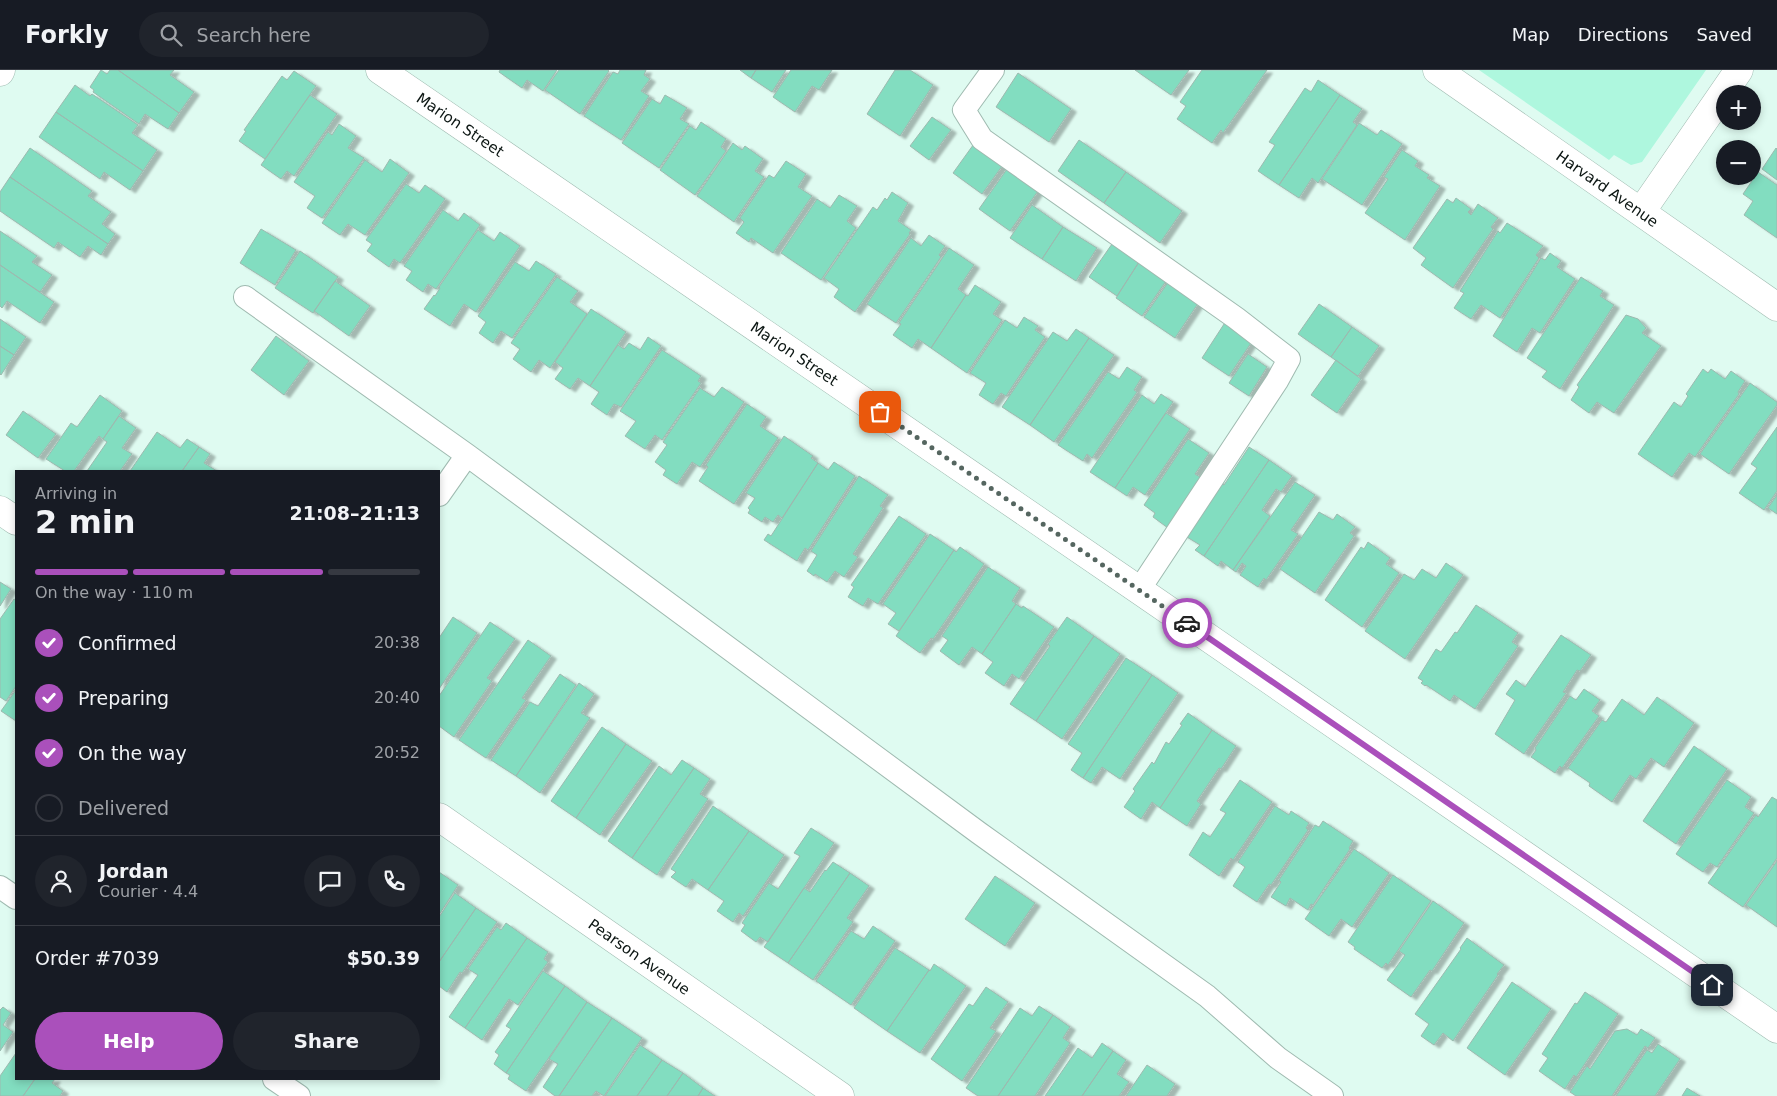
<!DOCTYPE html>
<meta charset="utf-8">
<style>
body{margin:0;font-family:"DejaVu Sans",sans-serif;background:#20242c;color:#f1f3f6;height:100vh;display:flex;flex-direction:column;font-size:19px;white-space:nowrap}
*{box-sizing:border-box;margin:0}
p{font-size:16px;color:#9ea1a6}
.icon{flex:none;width:28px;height:28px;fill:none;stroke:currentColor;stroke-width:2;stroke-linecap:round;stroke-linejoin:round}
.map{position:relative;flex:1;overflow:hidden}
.side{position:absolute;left:15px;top:400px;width:425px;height:610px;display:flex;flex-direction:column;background:#171b24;border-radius:0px;box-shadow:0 2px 8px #0003}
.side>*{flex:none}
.fabs{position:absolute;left:1716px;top:15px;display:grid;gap:10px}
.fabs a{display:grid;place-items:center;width:45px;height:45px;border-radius:50%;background:#171b24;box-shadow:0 2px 8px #0003;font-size:25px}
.pin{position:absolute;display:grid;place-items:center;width:42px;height:42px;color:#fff;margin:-21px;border-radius:10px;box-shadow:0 2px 8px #0006}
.courier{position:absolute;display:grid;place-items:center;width:50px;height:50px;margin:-25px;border:4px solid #aa50bb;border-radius:50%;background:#fff;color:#222;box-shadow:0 1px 6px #0007}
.overview em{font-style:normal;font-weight:700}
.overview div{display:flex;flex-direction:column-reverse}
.overview{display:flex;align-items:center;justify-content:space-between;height:85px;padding:0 20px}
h1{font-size:32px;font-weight:700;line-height:38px}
.bar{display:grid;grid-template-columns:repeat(4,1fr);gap:8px 5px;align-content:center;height:60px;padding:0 20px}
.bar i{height:6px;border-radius:4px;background:#363941}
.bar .on{background:#aa50bb}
.bar p{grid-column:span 4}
.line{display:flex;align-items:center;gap:12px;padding:0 20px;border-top:1px solid #363941}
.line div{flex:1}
.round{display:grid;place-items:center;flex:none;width:52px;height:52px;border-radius:26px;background:#20242c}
ol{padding:0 20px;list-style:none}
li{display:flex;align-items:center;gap:15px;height:55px}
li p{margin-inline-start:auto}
li .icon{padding:5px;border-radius:50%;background:#aa50bb;color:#fff;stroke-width:4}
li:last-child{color:#9ea1a6}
li i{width:28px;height:28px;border:2px solid #363941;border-radius:50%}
.action{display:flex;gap:10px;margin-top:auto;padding:10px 20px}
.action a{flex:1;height:58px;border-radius:30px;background:#aa50bb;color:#fff;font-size:20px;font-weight:700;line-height:58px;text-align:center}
.action a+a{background:#20242c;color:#f1f3f6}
header{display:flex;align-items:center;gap:30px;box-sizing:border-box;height:70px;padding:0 25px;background:#171b24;border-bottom:1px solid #363941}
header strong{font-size:24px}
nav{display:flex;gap:28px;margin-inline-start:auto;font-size:18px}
.search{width:350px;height:45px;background:#20242c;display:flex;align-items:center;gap:12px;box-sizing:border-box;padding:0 18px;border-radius:28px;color:#9ea1a6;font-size:19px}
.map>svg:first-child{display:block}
.grass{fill:#aef7de}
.building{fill:#82ddc0;stroke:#9db9af;filter:url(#shadow)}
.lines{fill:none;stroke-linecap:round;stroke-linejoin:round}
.lane-casing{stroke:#9fbab0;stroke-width:24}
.street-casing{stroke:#9fbab0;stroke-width:29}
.lane{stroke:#fff;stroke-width:22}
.street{stroke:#fff;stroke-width:28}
.done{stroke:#556660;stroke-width:5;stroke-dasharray:0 9}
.route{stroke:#aa50bb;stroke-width:6}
.labels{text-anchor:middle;stroke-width:5;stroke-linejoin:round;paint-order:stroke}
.street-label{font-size:15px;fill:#0b1512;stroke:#fff}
</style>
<header>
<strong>Forkly</strong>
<div class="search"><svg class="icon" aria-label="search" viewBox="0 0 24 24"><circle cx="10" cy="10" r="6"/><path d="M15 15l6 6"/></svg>Search here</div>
<nav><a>Map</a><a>Directions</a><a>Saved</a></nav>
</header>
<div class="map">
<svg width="1777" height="1026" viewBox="0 0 1777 1026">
<defs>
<filter id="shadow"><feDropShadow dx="5.5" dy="3" stdDeviation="1" flood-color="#0004"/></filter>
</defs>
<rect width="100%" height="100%" fill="#dffbf1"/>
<path class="grass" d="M1479 0H1706L1642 92 1631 95 1614 85 1609 90Z"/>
<path class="building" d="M101 0 107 4 110 0H118L179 43 168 59 145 44 139 54 93 22 94 20 90 17Z
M118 0H174L170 5 194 22 179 43Z
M500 0H557L543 21 527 10 522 18 499 2Z
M559 0H608L609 1 580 44 545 20Z
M620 0H646L644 5 650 9 641 21 649 26 621 70 584 46 613 2 618 4Z
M740 0H756L751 8Z
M756 0H786L772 22 751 8Z
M791 0H832L819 20 812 16 795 42 773 27Z
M895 0H910L933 15 900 66 867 44Z
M1135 0H1189L1171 25Z
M1202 0H1267L1223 63 1221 60 1212 73 1177 49 1186 36 1180 32Z
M294 1 316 16 265 89 239 71 246 61 244 60 282 6 287 10Z
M1018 3 1071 39 1049 72 996 37Z
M1318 10 1340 25 1279 115 1258 101 1275 75 1269 72 1305 18 1311 22Z
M75 15 90 26 92 24 138 55 132 63 157 80 143 101 56 42Z
M310 25 337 44 294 106 287 101 281 109 261 95Z
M665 25 687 38 680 49 689 54 659 98 622 73 652 29 660 34Z
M1340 25 1362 39 1353 52 1357 55 1318 113 1312 108 1299 128 1279 115Z
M56 42 143 101 130 120 104 102 100 109 39 67Z
M932 47 951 60 929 90 910 76Z
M701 52 726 69 721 77 726 81 695 125 660 100 690 56 696 60Z
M1359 53 1377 65 1381 60 1402 74 1362 135 1322 109Z
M339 54 356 66 348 78 364 88 322 148 307 138 315 126 294 112 328 62 332 65Z
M1079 70 1126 102 1104 133 1058 101Z
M976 71 1005 92 982 124 953 103Z
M733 73 742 80 745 76 763 89 755 101 764 107 734 152 697 126Z
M30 78 92 121 88 126 111 142 102 154 115 164 108 174 10 107Z
M1776 78 1777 79V110L1762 99Z
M1402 80 1418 91 1415 96 1429 105 1427 108 1440 116 1405 170 1365 143 1388 109 1384 107Z
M390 89 409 103 365 165 348 154 340 165 322 153 365 90 382 102Z
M786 91 806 104 798 117 812 126 773 183 751 168 749 172 736 163 744 152 740 148 769 105 774 108Z
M1007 99 1038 121 1010 161 979 139Z
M1126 102 1182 141 1160 173 1104 133Z
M1758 102 1777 115V168L1744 145 1753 131 1743 124Z
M10 107 108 174 101 185 88 176 80 187 58 172 54 178 0 141V122Z
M406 114 419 123 425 115 445 129 400 193 394 189 389 197 367 181 372 174 366 170Z
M892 122 908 133 898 151 911 160 909 163 910 164 855 242 834 227 839 219 824 208 873 137 877 140 885 128 887 130Z
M839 125 857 136 847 151 856 158 821 210 781 183 817 129 830 138Z
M1456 128 1471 139 1468 142 1471 145 1478 134 1498 148 1491 157 1493 159 1453 218 1421 195 1426 188 1413 178 1447 129 1453 133Z
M1032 135 1063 157 1042 189 1010 168Z
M443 140 458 151 464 143 480 155 436 219 428 214 423 222 406 210 412 201 404 196Z
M1507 153 1543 176 1536 185 1539 188 1500 248 1481 235 1471 249 1454 238 1464 223 1460 221 1498 161 1500 163Z
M1063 157 1097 178 1076 211 1042 189Z
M261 159 296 180 275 215 240 193Z
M478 160 494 171 500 162 520 176 476 242 464 234 450 256 424 239 434 225 435 226 440 218 439 217Z
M0 161 37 186 32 192 52 205 40 222 0 195Z
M929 165 945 176 939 185 941 187 896 253 867 234 911 168 921 176Z
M1112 174 1139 192 1117 226 1089 207Z
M949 178 974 195 958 219 966 225 931 278 918 269 912 278 893 265 901 254 899 253Z
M300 181 338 207 313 243 275 218Z
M1550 183 1561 191 1557 197 1575 209 1540 263 1532 258 1517 282 1493 266 1541 188 1545 190Z
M536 191 556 204 512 268 501 261 493 273 479 263 486 252 478 246 515 192 529 201Z
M1139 192 1166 211 1142 246 1116 228Z
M0 195 54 232 40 253 7 231 2 238 0 236Z
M557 207 578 221 570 232 587 244 550 298 539 290 531 302 513 289 520 279 511 273Z
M1581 207 1603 221 1600 226 1614 235 1560 319 1542 307 1547 301 1527 288Z
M335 211 370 236 349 266 314 241Z
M1169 211 1199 232 1175 268 1144 247Z
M975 215 1001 232 993 244 1002 250 967 303 931 278 966 225 968 226Z
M1319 234 1352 257 1331 287 1298 264Z
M591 239 626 262 590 316 578 308 570 319 555 309 563 298 555 292Z
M1626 245 1638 249 1646 258 1642 263 1661 276 1614 343 1597 332 1589 343 1571 330 1579 317 1577 315Z
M1024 247 1038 256 1035 260 1045 267 1006 326 1001 323 993 334 979 325 986 313 970 303 1005 250 1017 258Z
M0 249 26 267 14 285 0 276Z
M1226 251 1253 270 1229 306 1202 288Z
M1352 257 1379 276 1358 306 1331 287Z
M1076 259 1089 268 1030 355 1002 337 1053 262 1067 271Z
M276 266 309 291 284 325 251 300Z
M648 267 661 276 621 337 614 334 607 345 591 334 599 322 590 316 618 275 624 279 629 273 640 280Z
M1089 268 1114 285 1054 372 1030 355Z
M0 276 14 285 1 305 0 304Z
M662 280 701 306 698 311 701 313 662 370 655 365 645 379 625 366 636 351 620 341Z
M1248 284 1267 297 1249 326 1229 313Z
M1336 290 1361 309 1337 343 1311 325Z
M1127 297 1142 307 1134 320 1137 322 1092 388 1087 384 1083 391 1058 375 1108 302 1119 309Z
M1703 299 1708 303 1711 299 1725 309 1731 301 1745 311 1738 322 1739 324 1695 387 1689 383 1672 407 1638 384 1674 332 1681 337 1688 326 1686 324Z
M1750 313 1777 332V335L1729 404 1700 384Z
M722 317 744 332 700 397 692 392 677 414 663 405 666 400 655 392 667 375 663 372 700 318 714 327Z
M1161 324 1173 332 1115 418 1090 402 1142 325 1154 334Z
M100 325 122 341 103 369 99 366 74 401H65L46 389 71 353 77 357Z
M747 334 766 347 760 356 778 368 734 434 699 411 708 397 706 395Z
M23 341 56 364 38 388 6 365Z
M1166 343 1190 359 1145 425 1133 417 1127 426 1115 418Z
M119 346 136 358 122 378 132 384 120 401H87L107 372 103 369Z
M1777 357V421L1764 440 1739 423 1757 398 1751 394Z
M157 362 180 378 187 369 199 377 182 401H130Z
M784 366 813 386 811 388 818 393 782 448 778 445 773 452 765 447 762 452 748 443 750 440 748 438 755 428 746 423Z
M1188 369 1209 383 1195 404 1205 410 1168 458 1153 447 1155 443 1144 435Z
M199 377 210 384 204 393 217 401H182Z
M1249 377 1269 390 1204 486 1195 480 1200 475 1182 464 1216 409 1224 415Z
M1269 390 1292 406 1281 422 1276 419 1262 440 1270 446 1233 500 1221 491 1218 496 1204 486Z
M834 392 855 406 808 480 805 478 797 491 764 470 768 464 771 466 818 393 828 400Z
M859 406 888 425 880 436 883 438 853 484 858 487 844 507 835 501 827 512 815 504 814 506 807 501 817 485 811 481Z
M1295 412 1315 425 1291 460 1298 464 1266 510 1264 508 1258 517 1240 505 1246 496 1242 493 1236 502 1233 500Z
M1777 425V444L1768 438Z
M1319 442 1333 450 1337 444 1355 457 1350 463 1354 466 1315 523 1280 499Z
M899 446 926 464 878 534 868 528 863 536 848 527 854 517 851 515Z
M930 464 954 480 899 561 888 554 896 543 883 534Z
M1368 472 1390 488 1386 494 1399 503 1362 557 1325 530 1361 477 1364 479Z
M960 477 984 494 933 569 931 568 920 583 896 566 954 480 956 482Z
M1446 493 1463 505 1405 589 1365 561 1404 504 1414 510 1422 499 1436 508Z
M988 497 1020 518 1012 531 1016 534 982 584 972 577 959 595 940 581 948 570 942 566Z
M0 512 11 519 0 536Z
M14 529 16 530V616L6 631 0 627V549Z
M1016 534 1022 538 1023 536 1054 557 1019 609 1012 604 1004 616 985 603 993 592 982 584Z
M1476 535 1518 563 1512 572 1518 576 1475 639 1454 625 1450 631 1426 615 1425 616 1421 613 1423 611 1418 608 1436 579 1441 582 1455 562 1457 563Z
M453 547 477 563 439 619V568Z
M1067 547 1094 566 1036 651 1010 634 1050 576 1048 574Z
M490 552 515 569 487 608 492 611 454 667 439 656V626Z
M1561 565 1591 585 1580 601 1577 600 1563 622 1566 623 1524 684 1495 664 1515 630 1506 624 1516 610 1525 617Z
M1094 566 1120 584 1062 669 1036 651Z
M528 570 551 586 522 628 526 630 486 688 459 670Z
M1126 588 1152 605 1083 708 1071 700 1082 683 1068 674Z
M560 604 576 615 516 706 491 690 530 632 538 636Z
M1152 605 1178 623 1120 709 1102 697 1091 713 1083 708Z
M579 613 594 624 581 643 590 648 540 723 516 706Z
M1584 619 1600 630 1592 641 1599 646 1562 698 1560 696 1555 703 1531 687 1536 680 1535 678 1570 626 1576 630Z
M16 620V651L1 641Z
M1657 627 1694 653 1664 697 1651 688 1636 709 1630 705 1612 732 1589 716 1590 713 1568 698 1602 650 1606 652 1622 629 1644 645Z
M1188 643 1212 660 1160 738 1152 732 1141 749 1124 737 1135 721 1133 719 1152 692 1154 694 1166 672 1169 674 1182 655 1180 654Z
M602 657 626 674 576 748 551 731Z
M1212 660 1236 676 1221 699 1219 698 1197 731 1201 734 1187 756 1160 738Z
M626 674 652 691 600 765 576 748Z
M1694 676 1727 699 1676 774 1643 751Z
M682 690 694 698 632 788 608 771 659 696 671 705Z
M694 698 710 709 700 724 708 729 657 805 632 788Z
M1240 710 1272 732 1233 790 1231 788 1219 806 1189 785 1203 762 1210 767 1226 743 1220 740Z
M1727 710 1751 727 1745 737 1754 743 1717 797 1710 793 1703 802 1676 784Z
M1772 727 1777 730V788L1743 837 1708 813 1756 745 1758 747Z
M713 736 749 761 708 820 692 809 686 817 671 807 676 802 671 799Z
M1275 736 1289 745 1291 741 1309 753 1306 758 1308 760 1271 815 1269 814 1257 832 1233 816 1245 797 1238 792Z
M1323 751 1353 771 1349 778 1350 779 1313 835 1311 834 1308 840 1290 828 1286 836 1271 827 1281 812 1279 810 1315 755 1319 757Z
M811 758 834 773 768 872 760 867 756 872 741 861 745 855 742 853 769 813 778 819 800 786 794 783Z
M749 761 784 785 743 846 739 843 733 852 717 841 724 831 708 820Z
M1354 779 1389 803 1352 857 1341 849 1329 866 1305 849Z
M1777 791V857L1746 835Z
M833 792 850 803 788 893 764 877 804 818 810 822 825 800 826 801Z
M439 802 458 815 439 845Z
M850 803 869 816 847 848 853 852 813 910 788 893Z
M1393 805 1431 831 1388 895 1386 893 1382 898 1354 879 1355 877 1348 872Z
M995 806 1035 833 1005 876 965 849Z
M455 823 476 838 439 892V847Z
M1433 831 1464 853 1432 901 1430 900 1411 927 1387 910 1405 885 1399 881Z
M476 838 497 852 462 903 460 902 447 922 439 916V892Z
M506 853 527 868 465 958 449 947 478 905 468 899 497 857 501 860Z
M873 856 895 871 851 935 816 911 851 861 864 869Z
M527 868 548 882 544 889 548 892 518 935 509 929 482 970 465 958Z
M1467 868 1504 895 1497 904 1498 905 1453 971 1443 963 1434 975 1421 966 1429 954 1415 944 1461 879 1460 878Z
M895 878 929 900 887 961 854 938Z
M934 894 966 916 920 983 887 961 929 900 930 901Z
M543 901 565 916 506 1003 494 994 499 985 495 982 511 959 506 956Z
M1512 912 1551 939 1505 1005 1467 978Z
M565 916 587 932 526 1021 508 1009 510 1005 506 1003Z
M986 917 1008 932 990 958 996 961 962 1011 931 989 969 934 973 936Z
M1585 922 1618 944 1576 1007 1574 1005 1565 1019 1539 1001 1548 988 1542 984 1575 933 1577 934Z
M587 932 612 948 559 1026H555L543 1017 558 994 549 989Z
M1039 936 1053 945 998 1026H978L966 1018 1020 938 1032 946Z
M3 937 11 943 3 955 13 962 0 981V940Z
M1053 945 1070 957 1063 968 1070 973 1035 1026H998Z
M612 948 642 968 604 1026 596 1021 592 1026H559Z
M1627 959 1637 965 1641 959 1655 968 1648 978 1645 976 1612 1026H1576L1570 1022 1587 996 1590 999 1615 961Z
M1102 973 1113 981 1082 1026H1045L1078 978 1092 988Z
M1658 974 1680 989 1655 1026H1616L1647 980 1652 983Z
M640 975 662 990 637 1026H605Z
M1113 981 1126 990 1117 1004 1129 1012 1119 1026H1082Z
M16 983V1009H35L23 1026H0V1006Z
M662 990 683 1003 667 1026H637Z
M1147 995 1175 1014 1167 1026H1126Z
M683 1003 703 1018 698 1026H667Z
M35 1009H55L52 1013 63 1021 60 1026H23Z
M703 1018 715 1026H698Z
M1687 1018 1700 1026H1682Z"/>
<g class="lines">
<g class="lane-casing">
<path id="lane" d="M993 0 964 40 982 69 1236 248 1289 289 1277 311 1139 520
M245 227 467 385 979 763 1207 926 1278 988 1332 1026
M439 425 467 385
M0 817 16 828
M274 1009 299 1026"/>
</g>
<g class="street-casing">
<path id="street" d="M380 0 1139 520 1777 959
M1437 0 1777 237
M0 2 1 0
M1641 142 1739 0
M0 440 16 451
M439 747 840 1026"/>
</g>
<use href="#lane" class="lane"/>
<use href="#street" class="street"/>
</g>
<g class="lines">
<path class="done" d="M880 342 1187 553"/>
<path class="route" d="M1187 553 1712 915"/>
</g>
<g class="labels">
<g class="street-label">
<text transform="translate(460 55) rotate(34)" y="5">Marion Street</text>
<text transform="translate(1607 119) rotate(35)" y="5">Harvard Avenue</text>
<text transform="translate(794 284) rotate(34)" y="5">Marion Street</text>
<text transform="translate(639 887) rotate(35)" y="5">Pearson Avenue</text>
</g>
</g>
</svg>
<div class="fabs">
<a>+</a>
<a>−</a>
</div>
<div class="pin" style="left:880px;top:342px;background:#ea580c"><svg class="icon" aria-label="bag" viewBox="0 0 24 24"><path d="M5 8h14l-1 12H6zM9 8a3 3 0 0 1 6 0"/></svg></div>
<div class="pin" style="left:1712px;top:915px;background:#1f2937"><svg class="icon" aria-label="home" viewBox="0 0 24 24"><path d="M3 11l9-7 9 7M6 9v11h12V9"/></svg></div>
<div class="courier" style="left:1187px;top:553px"><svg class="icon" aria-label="car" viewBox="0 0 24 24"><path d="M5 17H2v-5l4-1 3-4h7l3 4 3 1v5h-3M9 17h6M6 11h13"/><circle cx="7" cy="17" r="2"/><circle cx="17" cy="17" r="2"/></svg></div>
<section class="side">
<div class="overview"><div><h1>2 min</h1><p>Arriving in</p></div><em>21:08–21:13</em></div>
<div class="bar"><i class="on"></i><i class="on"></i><i class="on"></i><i></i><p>On the way · 110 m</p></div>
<ol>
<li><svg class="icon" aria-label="check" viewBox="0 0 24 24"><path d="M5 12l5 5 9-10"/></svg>Confirmed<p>20:38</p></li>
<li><svg class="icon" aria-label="check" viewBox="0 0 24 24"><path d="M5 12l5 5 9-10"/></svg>Preparing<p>20:40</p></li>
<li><svg class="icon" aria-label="check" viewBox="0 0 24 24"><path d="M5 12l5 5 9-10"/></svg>On the way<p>20:52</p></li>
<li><i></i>Delivered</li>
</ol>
<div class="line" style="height:90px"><a class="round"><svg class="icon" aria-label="person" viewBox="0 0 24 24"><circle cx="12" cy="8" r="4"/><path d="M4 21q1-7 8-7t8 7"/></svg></a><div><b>Jordan</b><p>Courier · 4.4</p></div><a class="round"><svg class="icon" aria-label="chat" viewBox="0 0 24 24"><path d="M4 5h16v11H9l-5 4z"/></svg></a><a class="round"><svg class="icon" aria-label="phone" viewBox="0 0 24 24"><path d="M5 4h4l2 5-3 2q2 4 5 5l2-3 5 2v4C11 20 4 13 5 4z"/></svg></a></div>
<div class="line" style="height:65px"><div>Order #7039</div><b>$50.39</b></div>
<div class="action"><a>Help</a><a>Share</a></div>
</section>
</div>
